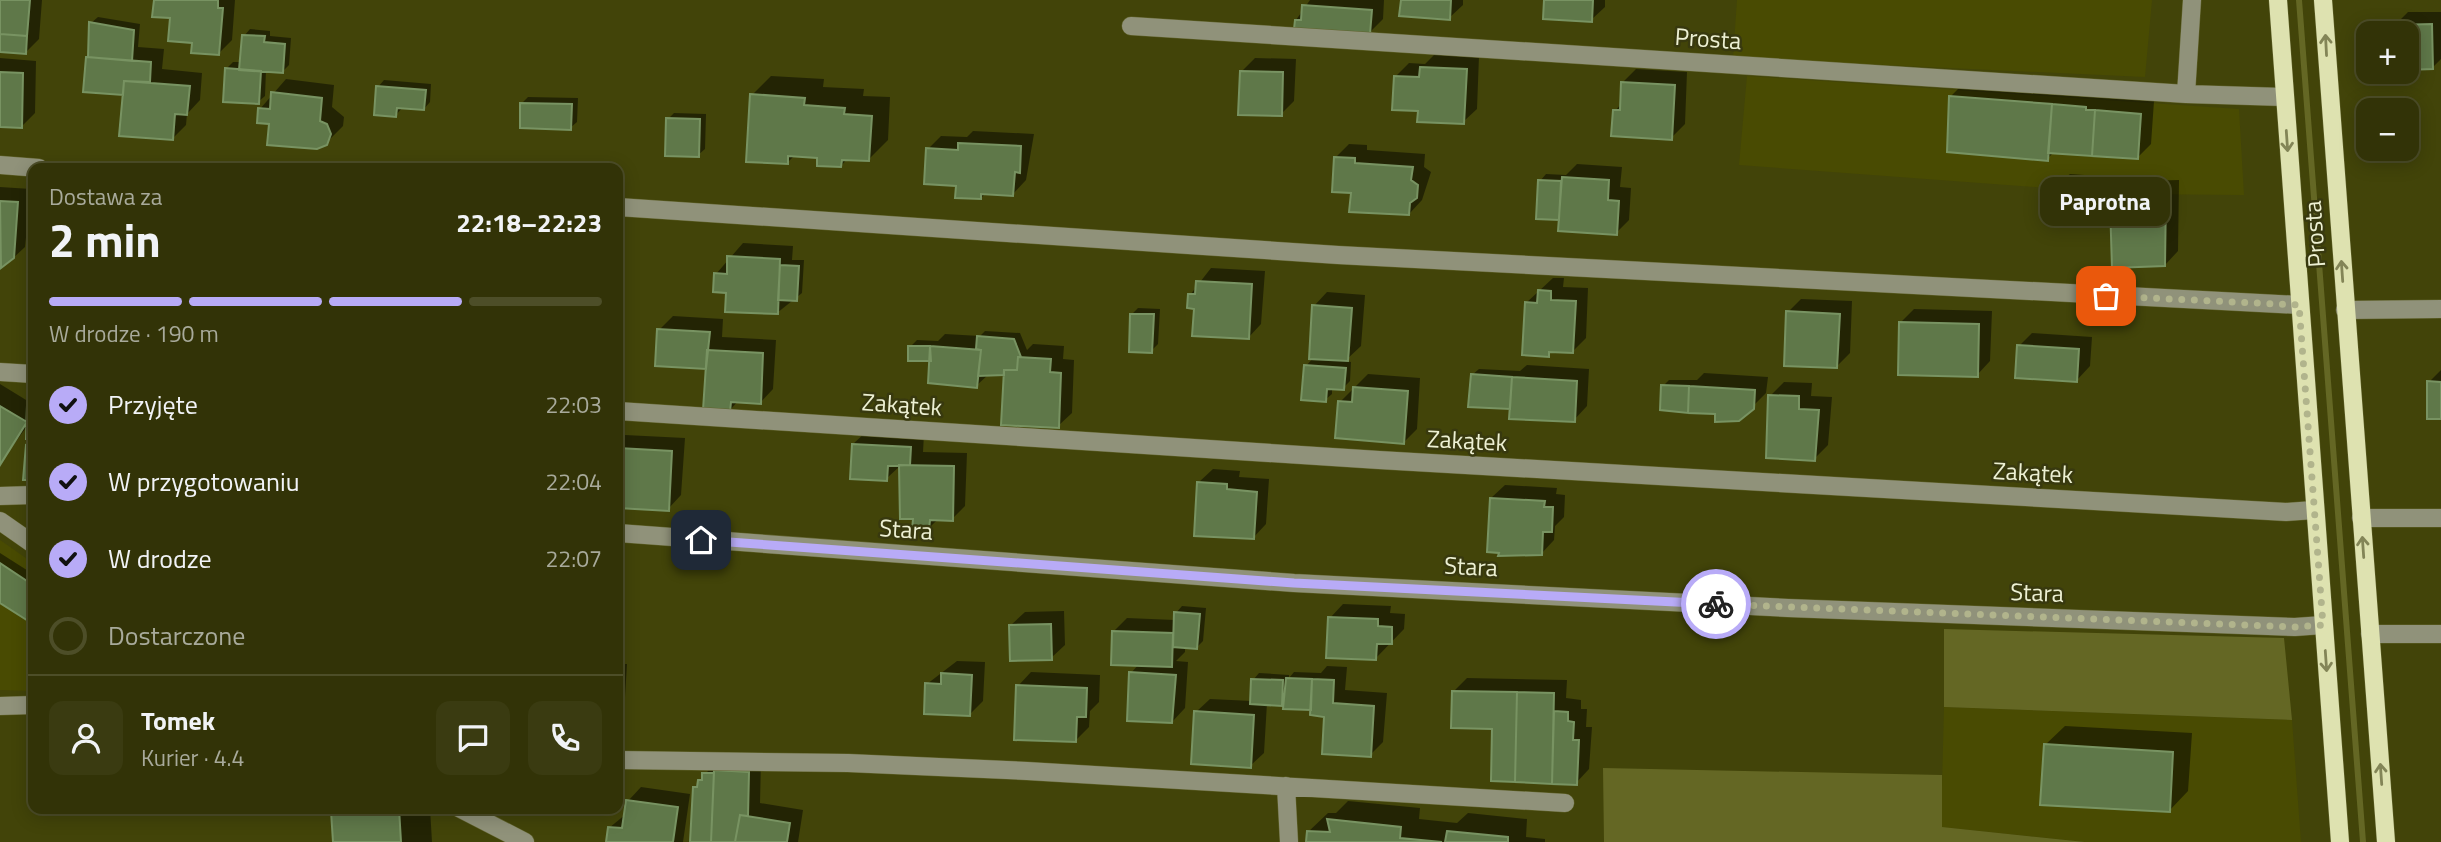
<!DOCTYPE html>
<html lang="pl">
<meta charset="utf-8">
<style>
body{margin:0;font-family:"Titillium Web",sans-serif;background:#3a3b11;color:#f1f3f6;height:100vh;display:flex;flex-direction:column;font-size:26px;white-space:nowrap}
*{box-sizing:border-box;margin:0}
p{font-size:23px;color:#a8aa9b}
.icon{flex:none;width:38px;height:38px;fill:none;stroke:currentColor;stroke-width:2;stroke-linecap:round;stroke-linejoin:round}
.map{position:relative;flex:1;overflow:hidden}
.details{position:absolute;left:28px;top:163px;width:595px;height:651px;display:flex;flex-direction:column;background:#323307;border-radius:14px;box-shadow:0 4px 18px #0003,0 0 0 2px #4d4e28}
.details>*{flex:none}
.buttons{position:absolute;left:2356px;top:21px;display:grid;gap:14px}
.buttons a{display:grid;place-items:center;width:63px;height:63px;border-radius:14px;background:#323307;box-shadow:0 4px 18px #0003,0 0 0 2px #4d4e28;font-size:35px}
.pin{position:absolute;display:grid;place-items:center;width:60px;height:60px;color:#fff;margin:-30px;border-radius:14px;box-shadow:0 4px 10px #0006}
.courier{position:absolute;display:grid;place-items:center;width:70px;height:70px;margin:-35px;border:5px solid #b8abf7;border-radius:50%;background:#fff;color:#222;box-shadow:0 2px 9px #0007}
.bubble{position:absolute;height:49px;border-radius:14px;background:#323307;box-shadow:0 4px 18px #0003,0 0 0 2px #4d4e28;font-size:23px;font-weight:700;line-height:49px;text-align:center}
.overview em{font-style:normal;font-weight:700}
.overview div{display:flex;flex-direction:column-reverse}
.overview{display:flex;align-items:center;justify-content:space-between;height:119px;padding:0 21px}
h1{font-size:46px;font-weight:700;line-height:52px}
.bar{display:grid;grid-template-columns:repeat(4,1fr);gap:10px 7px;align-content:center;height:84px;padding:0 21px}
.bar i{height:9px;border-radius:5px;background:#4d4e28}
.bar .selected{background:#b8abf7}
.bar p{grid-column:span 4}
.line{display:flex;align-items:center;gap:18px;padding:0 21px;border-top:2px solid #4d4e28}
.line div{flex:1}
.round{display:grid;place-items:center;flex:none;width:74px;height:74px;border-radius:14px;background:#3a3b11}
ol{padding:0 21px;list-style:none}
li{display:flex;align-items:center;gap:21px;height:77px}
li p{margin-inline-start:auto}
li .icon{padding:7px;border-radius:50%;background:#b8abf7;color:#111;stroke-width:4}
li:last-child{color:#a8aa9b}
li i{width:38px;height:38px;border:4px solid #4d4e28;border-radius:50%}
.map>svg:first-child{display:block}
.built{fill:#494b02}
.green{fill:#646724}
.shadow{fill:#0007;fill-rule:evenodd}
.building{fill:#5f7849;stroke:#789362;stroke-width:2}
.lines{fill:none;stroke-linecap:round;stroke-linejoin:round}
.minor-casing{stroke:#61632d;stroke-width:19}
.major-casing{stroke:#61632d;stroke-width:19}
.minor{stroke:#90927a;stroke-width:18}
.major{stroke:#dee2b0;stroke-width:18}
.oneway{stroke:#838557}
.done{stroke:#b1b48c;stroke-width:7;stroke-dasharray:0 12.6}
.route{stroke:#b8abf7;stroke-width:9}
.labels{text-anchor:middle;stroke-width:5;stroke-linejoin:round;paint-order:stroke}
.street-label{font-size:24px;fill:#edf0d3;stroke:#38390f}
</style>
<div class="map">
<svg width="2441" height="842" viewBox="0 0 2441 842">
<rect width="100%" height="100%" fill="#424409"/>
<path class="built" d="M1737 0H2152L2145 77 1733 58Z
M1747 76 2239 109 2244 195 2130 194 1739 165Z
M0 540 33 563V691L0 690Z
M1944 707 2292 720 2301 842H2085L1941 827Z"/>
<path class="green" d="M2296 0H2302L2366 842H2360Z
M1944 629 2284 638 2292 720 1944 707Z
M1603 768 1942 775V827L2085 842H1604Z"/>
<path class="shadow" d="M0 0H42L39 39 26 52 0 50Z
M155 0H235L232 40 218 54 194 41Z
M1310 0H1384L1383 19 1370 32 1296 20Z
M1402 0H1463V5L1449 18Z
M1546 0H1605V7L1591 20Z
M2408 12H2441V59L2432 68 2406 33H2395V25Z
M98 17 140 24 138 47 164 49 162 69 202 73 200 100 187 114 186 125 172 139 88 58 91 23ZM96 56 127 59 96 60Z
M250 29 270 31V36L291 38 289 65 283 71 266 70 265 96 258 102 227 68 233 62H242L244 36Z
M1435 54 1479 56 1477 109 1463 122 1419 109 1395 77 1409 63 1425 64Z
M0 58 36 61 35 113 21 127 0 125Z
M1255 58 1296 59 1294 101 1281 114 1242 71Z
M1636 69 1687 72 1685 124 1671 138 1615 111 1622 103 1623 82Z
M771 76 824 79 823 87 864 89 863 96 890 97 888 140 869 159 848 158 841 166 819 156 795 155 787 163 752 95Z
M286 79 334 85 332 107 344 117 343 126 329 140 271 122 260 109Z
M384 80 431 84 430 102 424 109 402 108 396 115 378 87Z
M1964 83 2154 101 2151 144 2137 158 2054 152 2047 159 1951 96Z
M528 97 578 98 577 122 570 128 522 103Z
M674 113 706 114 705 149 698 155 668 119Z
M973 131 1034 134 1026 180 1013 194 986 193 981 198 958 184 928 149 941 136 967 137Z
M1349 144 1367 145V150L1425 154 1424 167 1431 172 1422 200 1409 214 1353 192 1335 158Z
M1577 164 1622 167 1620 187 1631 188 1629 220 1616 233 1561 218 1540 181 1546 174 1566 175Z
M2070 174 2127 178 2126 190H2137L2145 181 2179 180 2178 251 2165 265 2112 205H2108L2095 221 2056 201 2048 191ZM2059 186 2123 190V193L2059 189Z
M0 187 31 189 25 247 11 260 0 265Z
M743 243 793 246 792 260H804L802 293 777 313 728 291 716 274Z
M1211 268 1265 271 1261 324 1248 338 1196 307 1190 295Z
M1553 278H1564L1563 287 1588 288 1586 338 1572 352 1553 350 1548 355 1526 303Z
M1327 292 1365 295 1361 346 1345 361 1351 362 1350 381 1343 388 1332 387V394L1325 400 1306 366 1314 357V306Z
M1801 299 1852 301 1850 353 1837 366 1788 312Z
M1138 308 1160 309 1158 344 1151 351 1131 315Z
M1914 309 1992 311 1990 361 1977 375 1900 323Z
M673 316 723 319 722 337 776 340 773 389 760 403 738 401 730 410 707 367 659 330Z
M618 329 621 330 618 383Z
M985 331 1020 333 1027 350 1033 344 1064 346 1063 359 1074 360 1072 413 1058 426 1005 373 989 374 976 386 910 347 917 340 938 341 945 334 980 336Z
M2032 333 2092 337 2090 366 2077 380 2019 346Z
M1527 365 1589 369 1587 406 1574 420 1472 375 1479 369 1520 371Z
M2441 370V417L2429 382Z
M1704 373 1768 377 1766 393 1752 407 1663 386 1669 380H1697Z
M1368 374 1420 378 1417 429 1404 442 1340 402Z
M1784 382 1812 383 1811 396 1832 397 1828 445 1814 459 1770 396Z
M0 384 31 403 33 401V437H27L28 425 0 463Z
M867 431 924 434 923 452 967 453 965 506 952 519H938L929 528 914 517 900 466 886 479 853 444Z
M625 435 685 438 681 495 668 509 618 507V442Z
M1213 469 1240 471 1239 477 1269 479 1266 524 1253 538 1199 482Z
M1505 485 1557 488 1556 494 1565 495 1564 517 1555 526 1554 540 1541 554 1491 498Z
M0 553 33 574V623L0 601Z
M1343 604 1391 606 1390 613 1405 614 1404 629 1376 658 1330 618Z
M1182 606 1206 608 1203 641 1197 647 1185 646V652L1176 661 1188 662 1185 708 1172 722 1131 673 1139 664 1114 631 1127 618 1175 620 1176 613Z
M1064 611 1065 645 1051 658 1011 625 1025 612Z
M957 661 985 662 983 701 969 715 927 684Z
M618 664H627L624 713 618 719Z
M1327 666 1347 667 1345 690 1387 693 1383 742 1370 755 1326 715 1286 699 1281 704 1267 703 1264 753 1250 766 1196 712 1210 699 1252 701 1253 680 1259 673 1289 675V678L1294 672 1321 673Z
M1031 672 1100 675 1099 702 1090 711 1089 727 1076 740 1018 686Z
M1467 678 1567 680 1566 698 1581 700V709H1587L1586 727H1592L1589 769 1576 783 1493 779 1494 727 1453 692Z
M2065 726 2192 733 2188 791 2169 811 2045 745Z
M717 760H761L760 803 803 810 798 842H692L694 788Z
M641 787 690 794 683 842H608L609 828 626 814 628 801Z
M1348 801 1420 808 1419 819 1457 823 1468 813 1527 819 1526 837 1545 839V842H1308V832L1328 813H1336Z
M336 808H430L432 842H335L333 812Z"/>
<path class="building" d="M0 0H30L27 36 0 34Z
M154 0H218V8H223L219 55 191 53 192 43 168 41 170 18 152 17Z
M1401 0H1451L1450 20 1399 16Z
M1544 0H1593L1592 22 1543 19Z
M1302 5 1372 10 1370 34 1294 29 1295 20H1301Z
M89 22 134 30 132 61 88 57Z
M2432 24 2433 69 2406 70V33H2393V25Z
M0 34 27 36 26 54 0 52Z
M242 35 265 36 264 42 285 44 283 73 239 70Z
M86 57 151 62 150 82 124 81 123 95 83 92Z
M1420 67 1467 69 1464 124 1417 122 1418 111 1392 110 1394 76 1419 77Z
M225 68 261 71 259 104 223 102Z
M1240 71 1283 72 1282 116 1238 115Z
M0 72 23 73 22 128 0 127Z
M124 81 190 86 187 115 175 114 173 140 119 136Z
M1621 82 1675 85 1672 140 1611 136 1613 110H1620Z
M376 86 426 90 424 110 397 108 396 117 374 115Z
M271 92 322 98 320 121 327 124 331 134 327 145 317 149 267 145 269 124 257 123 258 108 270 109Z
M750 94 805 98 804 105 845 108 844 114 872 116 869 161 842 160 841 167 817 166V158L788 156V164L746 162Z
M1949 96 2052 104 2048 161 1947 152Z
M520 103 572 104 571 130 520 128Z
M2052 104 2086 107V110H2095L2092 156 2048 153Z
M2095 110 2141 114 2138 159 2092 156Z
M666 118 700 119 699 157 665 156Z
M958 143 1021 146 1020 173 1015 172 1013 196 981 194V199L955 198 956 186 924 184 926 148 958 150Z
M1334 157 1355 158V163L1413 167 1411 180 1418 185 1417 198 1410 203 1409 215 1349 212 1351 193 1332 192Z
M1562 177 1609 180 1608 200 1619 201 1617 235 1558 231Z
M1538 180 1561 181 1559 220 1536 219Z
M2055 187 2115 191 2114 202 2110 203V207L2096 206 2095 223 2053 220 2054 203 2046 202 2047 191H2055Z
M2166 193 2165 266 2112 268 2110 203 2130 202V194Z
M0 201 18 202 14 258 1 268Z
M727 256 780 259 778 314 725 312 726 293 713 292 714 273 727 274Z
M780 265 799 266 797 301 778 300Z
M1196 281 1252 284 1249 339 1192 336 1194 309 1187 308 1188 294H1195Z
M1538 290 1551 291V300L1576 301 1573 353 1549 352V357L1522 355 1525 302 1537 303Z
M1312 305 1352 308 1348 361 1309 359Z
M1786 311 1840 314 1837 368 1784 366Z
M1130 314H1154L1152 353 1129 352Z
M1899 322 1979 324 1978 377 1898 375Z
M657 329 710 332 706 369 655 366Z
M977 336 1014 339 1021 357H1018L1017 370H1004V375L978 376 981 350 976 349Z
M2017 345 2079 349 2077 382 2015 378Z
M908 346H930L931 361H908Z
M930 346 981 350 977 388 928 383Z
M707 350 763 353 761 404 731 402 730 412 703 410Z
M1018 357 1051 359 1050 372 1061 373 1059 428 1001 425 1004 370H1017Z
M1304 365 1346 368 1344 390 1327 389 1326 402 1301 400Z
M1471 374 1512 377 1510 409 1468 407Z
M1512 377 1577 381 1575 422 1509 419Z
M2427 381 2441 382V419H2427Z
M1661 385 1689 386 1688 413 1660 410Z
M1689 386 1755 390 1754 409 1739 421 1715 422V414L1688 413Z
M1353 387 1408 391 1404 444 1335 438 1338 401 1352 402Z
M1768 395 1799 396V409L1819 410 1815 461 1766 458Z
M27 405H33V439H26Z
M0 406 27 422 0 465Z
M852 444 911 447 910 465 888 466 887 481 850 479Z
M26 445 33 446V480H23Z
M618 448 672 451 669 511 618 508Z
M899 465 954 466 953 521 930 520 929 530H912L913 519H900Z
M1197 482 1227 484V489L1257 492 1254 539 1194 536Z
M1490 498 1545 501 1544 507H1553L1552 532H1543L1542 555 1498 556 1499 553 1487 552Z
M0 563 33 585V624L0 603Z
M1174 612 1200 614 1197 649 1173 647Z
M1328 617 1378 619V626L1392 627V644H1377L1376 660 1326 658Z
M1051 624 1052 660 1010 661 1009 625Z
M1112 631 1173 633 1172 667 1111 665Z
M1129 672 1176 675 1172 723 1127 721Z
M941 673 972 675 970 716 924 714 925 683 941 684Z
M1286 678 1312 679 1311 710 1283 709Z
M1251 679 1283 680 1282 706 1250 704Z
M1312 679 1334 680 1333 703 1374 706 1371 757 1322 754 1324 717 1310 715Z
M1016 685 1087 688 1086 717H1077L1076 742 1014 740Z
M1452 691 1517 692 1515 782 1491 781 1492 729 1451 728Z
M1517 692 1554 693 1552 784 1515 782Z
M1194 711 1254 715 1251 768 1191 764Z
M1554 711 1568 712V721L1574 722 1573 740H1579L1577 785 1552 784Z
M2044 744 2173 752 2170 812 2040 805Z
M714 770 749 772 748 816 740 815 735 842H711Z
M702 773H714L711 842H690L693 787H697L698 780H702Z
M626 800 678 807 673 842H606L608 827 622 828Z
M399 808 401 842H333L331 811Z
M740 815 790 823 787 842H735Z
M1327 819 1401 827 1400 838 1442 842H1306L1307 831 1330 832Z
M1447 831 1508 837V842H1445Z"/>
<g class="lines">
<g class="minor-casing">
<path id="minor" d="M1131 26 2186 94 2283 97
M2186 94 2192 0
M0 165 39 168
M618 207 1338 255 2299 305
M2345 310 2441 309
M0 372 33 374
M618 411 1379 460 2286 512 2314 510
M0 496 33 495
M2361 518H2441
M0 521 33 544
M618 533 1294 583 1788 608 2295 627 2323 625
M2370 634H2441
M0 706 33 705
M618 760 848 763 1027 771 1565 803
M1286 786 1289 842
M459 808 525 842"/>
</g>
<g class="major-casing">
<path id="major" d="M2278 0 2340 842
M2323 0 2386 842"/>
</g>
<use href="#minor" class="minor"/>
<use href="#major" class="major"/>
</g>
<defs><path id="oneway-shaft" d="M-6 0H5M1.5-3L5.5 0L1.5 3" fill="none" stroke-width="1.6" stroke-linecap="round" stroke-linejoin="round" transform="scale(1.75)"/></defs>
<g class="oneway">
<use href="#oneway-shaft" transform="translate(2326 45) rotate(-93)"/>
<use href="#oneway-shaft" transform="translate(2287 141) rotate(86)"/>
<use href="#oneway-shaft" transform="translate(2342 271) rotate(-94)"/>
<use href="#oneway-shaft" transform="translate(2363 547) rotate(-94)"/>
<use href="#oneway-shaft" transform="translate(2326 661) rotate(86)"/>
<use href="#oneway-shaft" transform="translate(2381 774) rotate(-94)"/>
</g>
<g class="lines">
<path class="done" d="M1716 604 2295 627 2323 625 2299 305 2106 296"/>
<path class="route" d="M701 540 1294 583 1716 604"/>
</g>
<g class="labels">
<g class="street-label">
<text transform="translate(1708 39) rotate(4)" y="8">Prosta</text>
<text transform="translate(2315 234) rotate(-94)" y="8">Prosta</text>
<text transform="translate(902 405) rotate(4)" y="8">Zakątek</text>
<text transform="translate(1467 441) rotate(3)" y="8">Zakątek</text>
<text transform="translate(2033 473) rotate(3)" y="8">Zakątek</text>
<text transform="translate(906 530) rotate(4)" y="8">Stara</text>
<text transform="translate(1471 567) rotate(3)" y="8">Stara</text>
<text transform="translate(2037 593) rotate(2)" y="8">Stara</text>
</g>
</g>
</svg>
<div class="buttons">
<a>+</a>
<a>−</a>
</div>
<div class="pin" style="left:2106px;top:296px;background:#ea580c"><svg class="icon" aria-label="bag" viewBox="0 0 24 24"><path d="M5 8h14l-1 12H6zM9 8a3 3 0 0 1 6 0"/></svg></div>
<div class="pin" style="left:701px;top:540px;background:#1f2937"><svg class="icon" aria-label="home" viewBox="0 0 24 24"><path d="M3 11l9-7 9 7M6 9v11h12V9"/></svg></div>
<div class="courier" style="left:1716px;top:604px"><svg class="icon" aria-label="bike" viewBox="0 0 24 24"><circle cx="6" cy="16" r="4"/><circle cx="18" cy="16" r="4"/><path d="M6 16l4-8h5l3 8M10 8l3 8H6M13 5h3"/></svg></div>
<div class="bubble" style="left:2040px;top:177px;width:130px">Paprotna</div>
<section class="details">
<div class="overview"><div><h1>2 min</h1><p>Dostawa za</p></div><em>22:18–22:23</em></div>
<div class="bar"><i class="selected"></i><i class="selected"></i><i class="selected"></i><i></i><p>W drodze · 190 m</p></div>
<ol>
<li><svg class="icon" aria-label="check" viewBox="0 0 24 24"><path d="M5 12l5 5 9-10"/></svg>Przyjęte<p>22:03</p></li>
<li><svg class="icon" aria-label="check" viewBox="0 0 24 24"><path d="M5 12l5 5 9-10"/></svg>W przygotowaniu<p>22:04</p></li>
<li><svg class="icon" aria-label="check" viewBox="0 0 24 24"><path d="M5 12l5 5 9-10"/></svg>W drodze<p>22:07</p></li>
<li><i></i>Dostarczone</li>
</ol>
<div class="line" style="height:126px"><a class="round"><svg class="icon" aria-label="person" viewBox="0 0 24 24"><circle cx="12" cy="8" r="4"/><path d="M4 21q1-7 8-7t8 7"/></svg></a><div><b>Tomek</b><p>Kurier · 4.4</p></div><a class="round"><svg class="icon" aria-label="chat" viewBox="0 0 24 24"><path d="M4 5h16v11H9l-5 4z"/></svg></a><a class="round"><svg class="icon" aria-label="phone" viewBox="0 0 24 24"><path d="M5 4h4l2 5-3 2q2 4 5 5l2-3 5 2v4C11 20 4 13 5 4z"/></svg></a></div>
</section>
</div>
